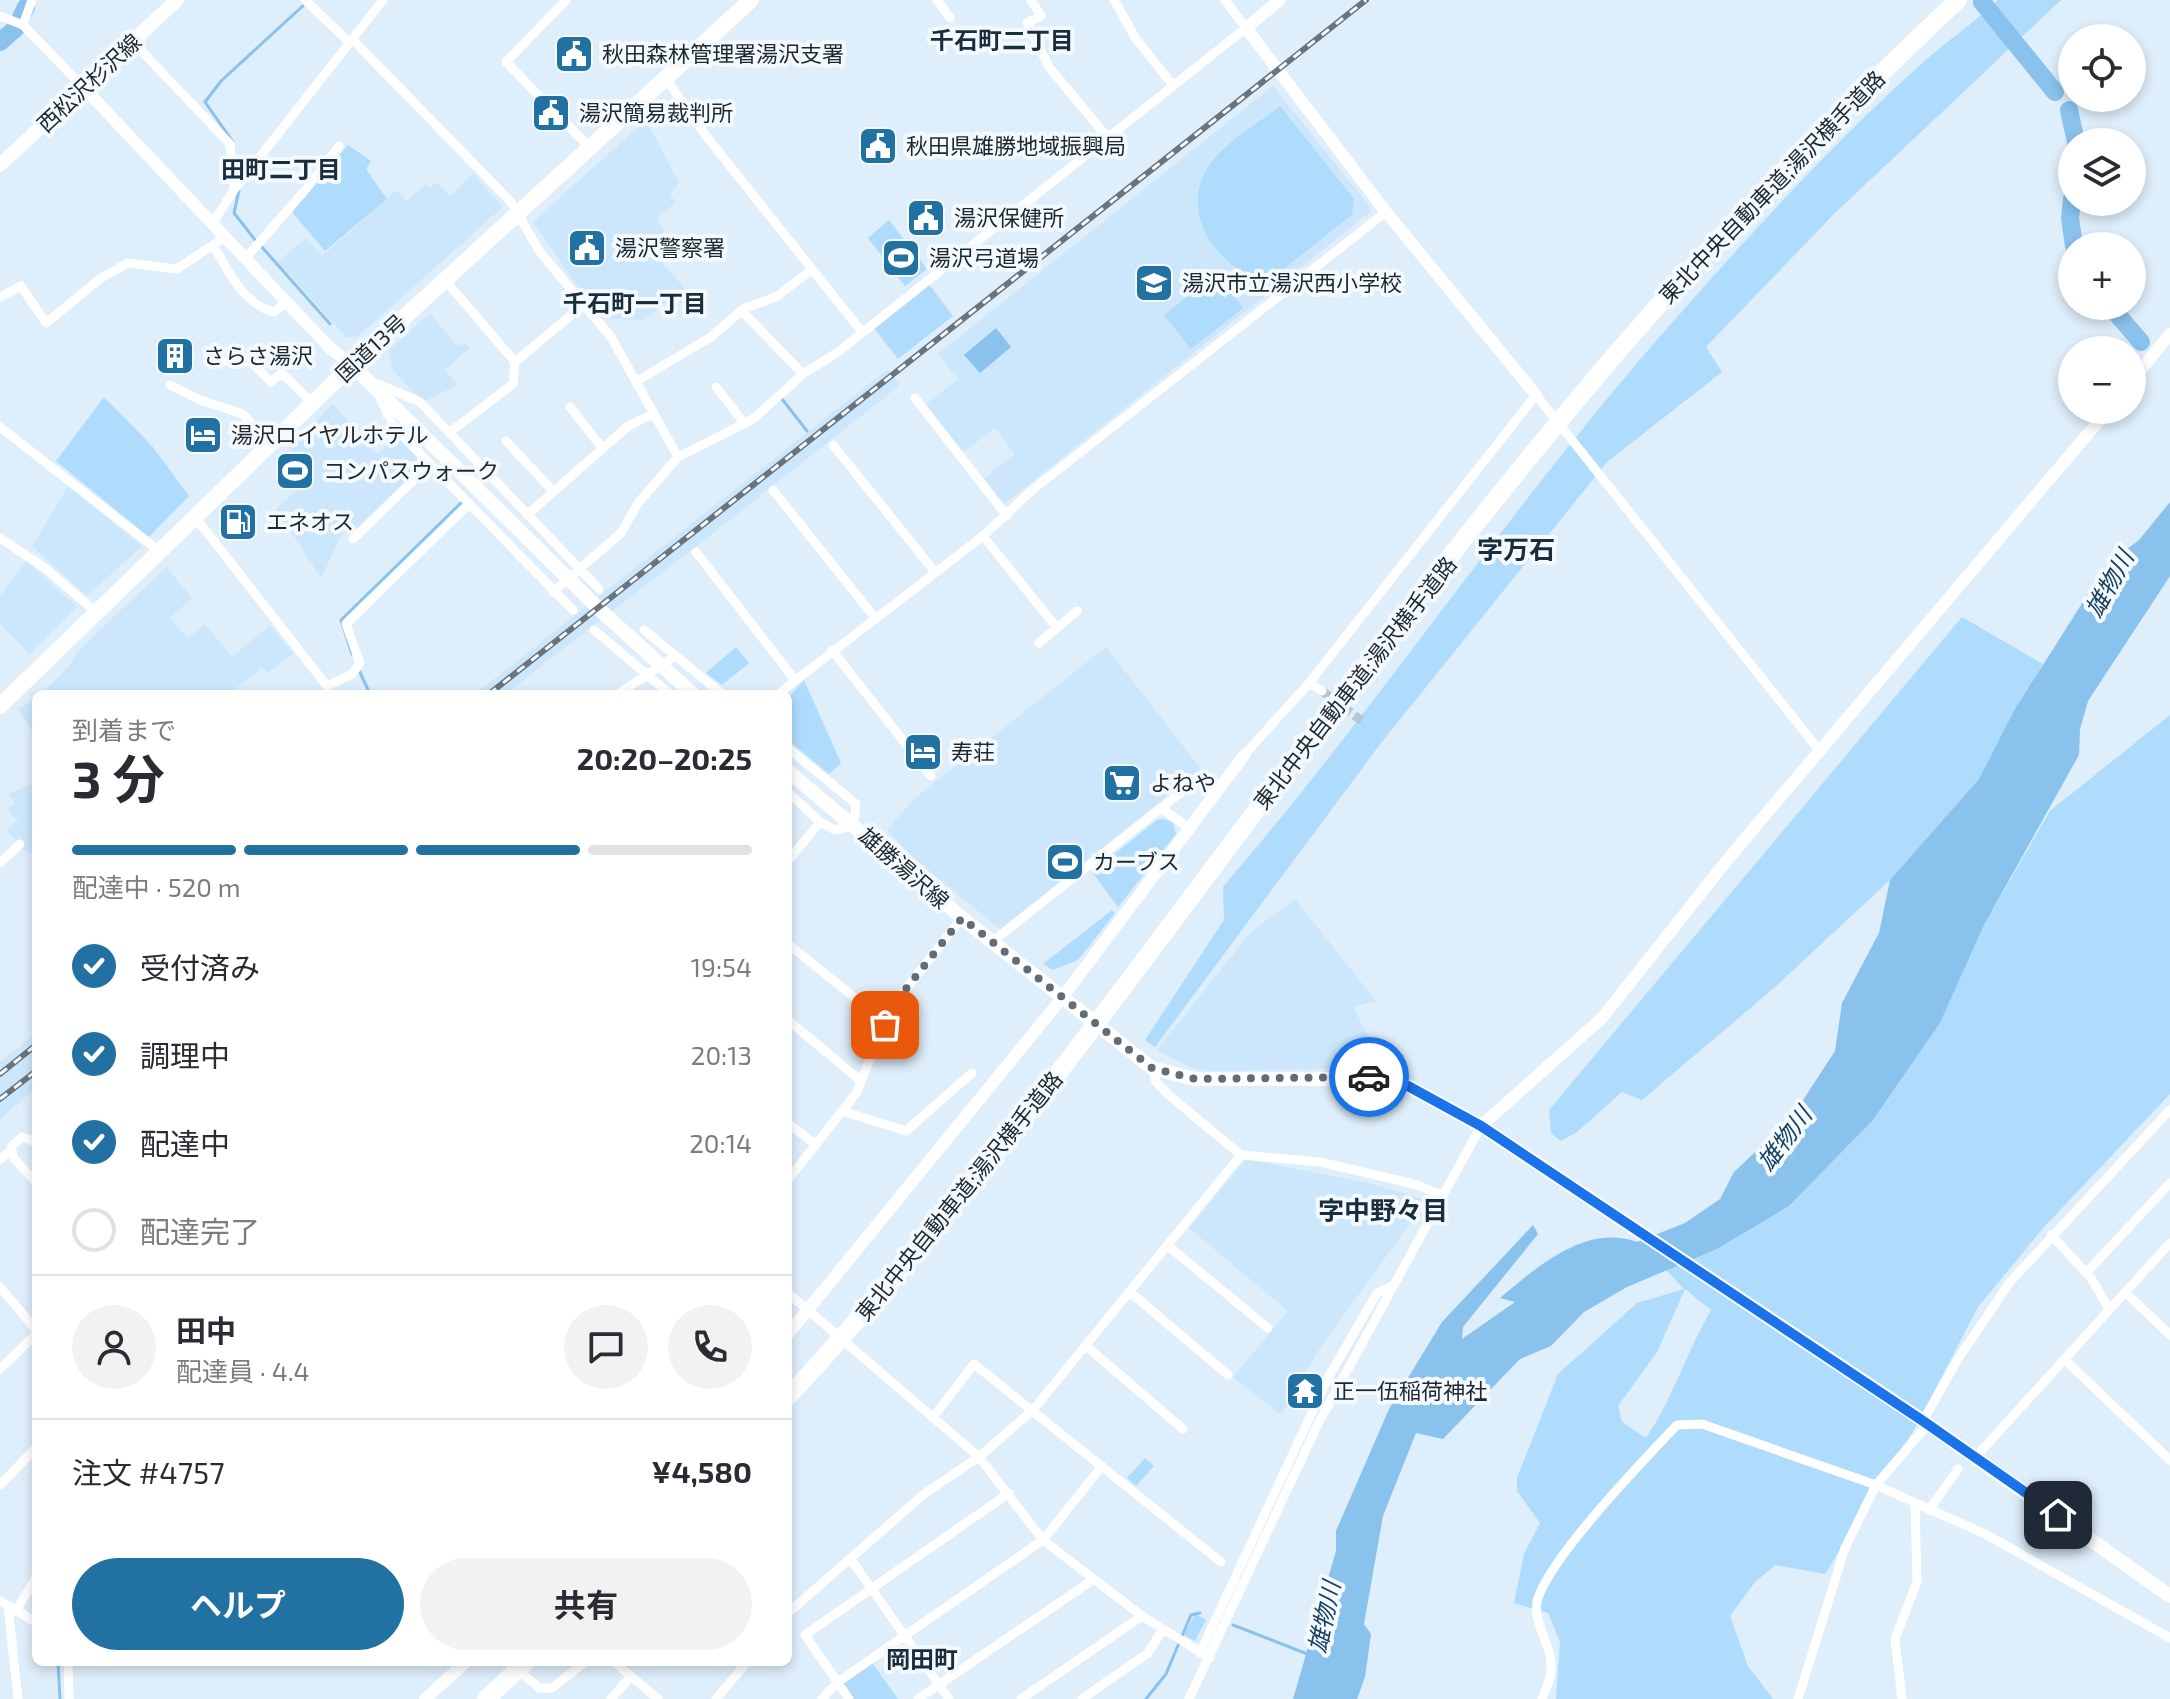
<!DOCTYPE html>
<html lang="ja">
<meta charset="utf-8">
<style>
body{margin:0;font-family:"Exo 2","Noto Sans JP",sans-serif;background:#f2f2f3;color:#2b2b33;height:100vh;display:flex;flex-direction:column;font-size:30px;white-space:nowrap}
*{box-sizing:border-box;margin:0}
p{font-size:26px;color:#7c7c81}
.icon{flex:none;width:44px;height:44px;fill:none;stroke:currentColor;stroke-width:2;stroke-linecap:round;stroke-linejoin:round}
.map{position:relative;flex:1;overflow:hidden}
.details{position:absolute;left:32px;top:690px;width:760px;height:976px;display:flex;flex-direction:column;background:#fff;border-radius:12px;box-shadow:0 4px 12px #0003}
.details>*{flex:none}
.buttons{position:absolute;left:2058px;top:24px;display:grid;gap:16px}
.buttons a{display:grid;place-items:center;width:88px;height:88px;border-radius:50%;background:#fff;box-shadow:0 4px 12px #0003;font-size:40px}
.pin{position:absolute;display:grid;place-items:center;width:68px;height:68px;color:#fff;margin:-34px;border-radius:16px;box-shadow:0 4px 12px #0006}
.courier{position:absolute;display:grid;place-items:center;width:80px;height:80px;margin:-40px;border:6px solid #1a73e8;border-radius:50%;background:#fff;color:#222;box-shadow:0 2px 10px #0007}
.head em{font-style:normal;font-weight:700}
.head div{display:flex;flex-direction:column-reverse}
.head{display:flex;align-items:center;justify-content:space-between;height:136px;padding:0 40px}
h1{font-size:52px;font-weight:700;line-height:60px}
.bar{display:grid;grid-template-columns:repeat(4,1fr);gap:12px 8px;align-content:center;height:96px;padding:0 40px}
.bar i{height:10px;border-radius:6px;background:#e1e1e2}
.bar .active{background:#2271a3}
.bar p{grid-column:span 4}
.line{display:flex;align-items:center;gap:20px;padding:0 40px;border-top:2px solid #e1e1e2}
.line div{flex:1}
.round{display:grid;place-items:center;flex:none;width:84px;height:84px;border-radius:42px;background:#f2f2f3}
ol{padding:0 40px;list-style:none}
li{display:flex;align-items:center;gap:24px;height:88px}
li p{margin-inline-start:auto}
li .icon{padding:8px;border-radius:50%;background:#2271a3;color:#fff;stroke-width:4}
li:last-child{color:#7c7c81}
li i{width:44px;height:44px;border:4px solid #e1e1e2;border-radius:50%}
.cta{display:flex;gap:16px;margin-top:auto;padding:16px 40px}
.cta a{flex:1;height:92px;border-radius:48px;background:#2271a3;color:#fff;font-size:32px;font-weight:700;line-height:92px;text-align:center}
.cta a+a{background:#f2f2f3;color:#2b2b33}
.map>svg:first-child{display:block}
.built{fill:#cce7fb}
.green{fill:#afdbfd;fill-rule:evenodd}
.water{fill:#89c2ed}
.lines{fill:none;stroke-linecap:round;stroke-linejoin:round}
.stream{stroke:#89c2ed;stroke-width:3}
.river{stroke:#89c2ed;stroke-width:18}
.minor-tunnel{stroke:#b7c6d1;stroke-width:9;stroke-dasharray:9 4.5;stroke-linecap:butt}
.minor{stroke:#fff;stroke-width:9}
.tertiary{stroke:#fff;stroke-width:12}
.secondary{stroke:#fff;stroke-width:14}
.trunk{stroke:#fff;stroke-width:16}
.motorway{stroke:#fff;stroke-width:18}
.rail-casing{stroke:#68747e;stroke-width:6}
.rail{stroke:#f4f9fe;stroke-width:3;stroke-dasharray:9;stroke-linecap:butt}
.done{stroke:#616d76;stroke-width:8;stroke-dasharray:0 14.4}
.route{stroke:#1a73e8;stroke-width:10}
.labels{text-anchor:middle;stroke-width:8;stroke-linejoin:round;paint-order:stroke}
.poi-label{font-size:22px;fill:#1d272f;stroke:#f4f9fe;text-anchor:start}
.street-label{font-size:22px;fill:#1d272f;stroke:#f4f9fe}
.neighbourhood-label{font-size:24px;font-weight:bold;fill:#182e3d;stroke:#f4f9fe}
.water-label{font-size:24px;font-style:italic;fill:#15415f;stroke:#f4f9fe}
.quarter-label{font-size:26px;font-weight:bold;fill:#182e3d;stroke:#f4f9fe}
</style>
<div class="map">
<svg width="2170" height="1699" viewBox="0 0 2170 1699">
<rect width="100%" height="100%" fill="#deeefa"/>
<path class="built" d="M1273 86 1371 208 1370 212 1003 505 983 479 1015 454 995 428 962 453 924 406 958 379 938 354Z
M646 120 679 183 670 194 676 202 657 218 665 233 648 247 697 302 688 309 674 296 643 320 600 318 533 222Z
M473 174 503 207 357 337H346L278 262 306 238 322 256 397 190 407 201 426 184 430 188 437 182 450 196Z
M430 313 455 344 459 346 464 342 470 348 445 370 458 385 423 402 392 369 389 350Z
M888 369 900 385 707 538 505 694H475Z
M333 404 377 454 397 436 424 465 357 531 348 521 321 578 276 509 314 475 289 448Z
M68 486 142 546 87 596 32 546Z
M26 561 77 607 29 654 0 624V596Z
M166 567 192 598 170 618 188 639 205 624 232 657 270 625 293 654 268 673 262 667 229 694H41L69 666 77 652Z
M1106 647 1201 769 1000 929 910 855 887 830 914 799Z
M36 698V738L18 709Z
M36 782V848L29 855 7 830 17 821 8 810 15 803 8 794Z
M1295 899 1376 1001 1353 1007 1381 1061 1361 1068 1214 1071 1192 1068 1157 1050 1251 932Z
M36 1034V1097L31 1092 0 1119V1062Z
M1246 1159 1368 1183 1423 1199 1413 1219 1318 1351 1281 1415 1233 1377 1288 1311 1189 1228Z"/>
<path class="green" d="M1998 0H2061L1834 214 1706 347 1722 372 1607 462 1381 743 1155 1047 1145 1040 1224 920 1223 887C1377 708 1508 510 1663 333 1744 241 1828 148 1919 66 1944 43 1973 24 1998 0Z
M1280 106 1354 199 1352 215 1268 281C1216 271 1174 208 1213 160 1230 139 1259 123 1280 106Z
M348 145 371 161 366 169 387 199 325 251 292 212Z
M889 220 927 269 905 286 868 238Z
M1216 274 1224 285V293L1232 294 1243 308 1191 349 1164 315Z
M928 283 953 316 898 359 873 327Z
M104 397 152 446 189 496 149 537 56 461Z
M1962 617 2043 664 1979 779 1890 880 1775 987 1642 1100 1622 1092 1577 1132 1561 1141 1551 1133 1549 1110Z
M736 647 749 663 722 685 706 673Z
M804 680 841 763 829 774 788 740V698Z
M2170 715V1094L2044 1227 1978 1307 1915 1428 1825 1574 1775 1565 1755 1582 1730 1616 1748 1666 1773 1699H1556L1560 1642 1548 1613 1514 1603 1524 1554 1540 1523 1517 1491V1478L1558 1374 1637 1303 1684 1289 1666 1270 1717 1249 1789 1206 1873 1120 1940 1023 1984 925 2050 811ZM1685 1289 1711 1310C1687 1351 1673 1399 1646 1438L1622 1422 1618 1406 1657 1352Z
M1164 819 1173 823 1176 834 1118 907 1092 872 1157 820Z
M1112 910 1115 913 1078 960 1053 970 1043 964Z
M1145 1458 1154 1466 1136 1486 1127 1478Z
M1195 1614 1206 1620 1195 1641 1184 1635Z
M870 1660 898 1699H849L838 1682Z"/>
<path class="water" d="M996 328 1011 347 980 373 964 355Z
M2170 502V576L2088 701 2080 729 2079 755 1984 925 1940 1023 1873 1120 1789 1206 1717 1249 1627 1287 1584 1312 1551 1346 1520 1359 1443 1439 1416 1433 1383 1516 1364 1624 1371 1634 1365 1677 1357 1699H1293L1336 1551V1531L1389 1409 1442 1322 1533 1225 1538 1234 1463 1327 1462 1339 1515 1302 1500 1298C1537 1267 1586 1223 1637 1242L1685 1223 1720 1199 1734 1172 1792 1117 1835 1051 1842 1003 1879 933 1890 880 1979 779 2015 709 2107 564 2139 540Z"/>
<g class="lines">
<path class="stream" d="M233 142 205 102 221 81 306 3
M236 162 238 178
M239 190 234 213 256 241
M261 246 330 324
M782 399 807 431
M352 654 341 620 464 500
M358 668 370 694
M1233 1625 1310 1655
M1182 1636 1191 1615 1200 1613
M58 1662 60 1699
M1146 1699 1166 1674 1179 1643"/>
<path class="river" d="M1982 2 2055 92
M0 42 16 28 26 7
M2069 110 2076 142
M2072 199 2070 218 2074 246
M2110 306 2141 342"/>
<path class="minor-tunnel" d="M1322 691 1362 721"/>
<path class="minor" d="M305 0 350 43
M566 0 506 62 589 147
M937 0 950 18
M1031 0 1041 16 1027 23 1049 67 1108 138
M1114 0 1136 39 1172 84
M0 16 23 25 84 88
M23 25 32 0
M353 40 511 202 540 252 611 337 678 457 753 419 803 374 838 352 1246 28 1225 0
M133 42 230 144 234 190
M665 77 703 132 862 332
M212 224 234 190 383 0
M214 246C227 270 244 305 274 312L286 302
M245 259 306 189 339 146
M445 280 515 362
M0 297 21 286 46 323 101 278 128 263 177 269 225 237
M741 310 803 374
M212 361 251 362 271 382 282 373 312 403
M637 381 711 337 743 309 776 297 811 270
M373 382 420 402 599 589
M170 385 200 400 243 414 270 444
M716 387 745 424
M380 398 394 427 573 610
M915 398 1007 516
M570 407 603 449
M0 427 159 551
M450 432 513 384 515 362 582 306
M506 441 553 491
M833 445 935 572
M773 490 875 618
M527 515 627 427 654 413
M195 517 327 686 352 674 360 663 346 624 469 504
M983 536 1057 628
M0 538 45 568 97 613
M353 539 430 464
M696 552 795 680
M553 592 621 533 638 503 678 457
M594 630 670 694
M644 630 722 694
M1039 643 1077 611
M832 650 931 776
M1309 683 1322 691
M618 694 675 656
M778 694 983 536 1031 491 1386 212
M788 748 856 804 854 825 835 830 820 822 788 792
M1245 754 1309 683 1536 395 1819 750
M1161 808 1189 828
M788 861 820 822
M0 863 20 844
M992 942 1199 778
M788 944 886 1023
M788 1020 861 1081
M1152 1068 1156 1082 1171 1097 1241 1155 1320 1162 1414 1184 1442 1195
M842 1111 906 1131 972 1073
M788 1123 816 1145
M36 1142 22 1137 11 1147 14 1159 36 1182
M0 1159 11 1151
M788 1180 857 1092 890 1009 962 918
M2051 1235 2091 1278 2109 1309
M1168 1246 1268 1328
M2087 1272 2170 1183
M0 1287 36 1330
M1130 1292 1228 1375
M2125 1292 2170 1335
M788 1293 979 1457 1043 1540 1142 1616 1210 1658
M1086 1346 1183 1429
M2064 1359 2170 1460
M0 1369 36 1334
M934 1416 974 1364 1221 1562
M1923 1421 1958 1359 2010 1282 2170 1110
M1982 1450 2170 1243
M0 1485 36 1448
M1929 1510 1958 1469
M850 1558 949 1699
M0 1601 36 1622
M8 1606 18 1699
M16 1611 36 1577
M788 1613 924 1494 979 1457 1033 1410 1241 1155
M1200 1653 1328 1378 1377 1293 1394 1285
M68 1662 69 1699
M509 1662 539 1688H552L585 1662
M614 1662 658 1699
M611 1699 631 1676
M716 1699 747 1662
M822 1699 838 1682 1043 1540 1102 1466
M849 1699 805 1635 1009 1493
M918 1699 1094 1579
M1021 1699 1142 1616
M1082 1699 1148 1653 1163 1629
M1189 1699 1319 1422 1481 1126
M1542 1699C1545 1690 1551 1679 1551 1670 1554 1646 1530 1621 1538 1598 1553 1554 1642 1462 1677 1425L1702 1424 1876 1485 1987 1535 2170 1638
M1798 1699 1845 1548 1876 1485 1928 1424
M1902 1699 1895 1639 1917 1582 1915 1503"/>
<path class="tertiary" d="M1280 0 1246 28 1386 212 1536 395
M84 88 331 349 352 365
M2132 381 2170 334
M1481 1126 1602 1018 1728 859 2108 410
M788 1334 1062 998 1245 754
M425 1699 466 1662"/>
<path class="secondary" d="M0 165 177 0
M352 365 600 610 693 694
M788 771 962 918 1152 1068 1195 1079H1386L1408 1086 1481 1126 1928 1424 2170 1596"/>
<path class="trunk" d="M0 706 352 365 751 0"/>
<path class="motorway" d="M788 1397C980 1190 1142 961 1312 736 1424 588 1539 440 1662 301 1755 196 1856 96 1958 0
M486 1699 526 1662"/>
<g class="rail-casing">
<path id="rail" d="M489 694 1366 0
M0 1074 36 1045
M0 1099 36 1071"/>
</g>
<use href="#rail" class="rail"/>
</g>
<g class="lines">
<path class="done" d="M885 1025 890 1009 962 918 1152 1068 1195 1079 1369 1077"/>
<path class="route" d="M1369 1077 1408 1086 1481 1126 1923 1421 2058 1515"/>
</g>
<defs>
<g id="civic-square" transform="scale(2)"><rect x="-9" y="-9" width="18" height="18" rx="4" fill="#2271a3" stroke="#f4f9fe"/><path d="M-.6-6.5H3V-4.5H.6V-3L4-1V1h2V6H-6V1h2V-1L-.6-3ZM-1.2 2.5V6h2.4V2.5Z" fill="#fff"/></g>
<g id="stadium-square" transform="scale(2)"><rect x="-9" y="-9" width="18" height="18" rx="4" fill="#2271a3" stroke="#f4f9fe"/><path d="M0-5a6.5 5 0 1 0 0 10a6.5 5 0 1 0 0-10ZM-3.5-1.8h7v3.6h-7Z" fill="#fff"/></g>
<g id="school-square" transform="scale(2)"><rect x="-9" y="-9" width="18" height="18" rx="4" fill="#2271a3" stroke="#f4f9fe"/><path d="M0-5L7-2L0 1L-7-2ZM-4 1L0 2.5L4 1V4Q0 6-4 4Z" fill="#fff"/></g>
<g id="building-square" transform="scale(2)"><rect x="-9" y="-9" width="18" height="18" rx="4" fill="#2271a3" stroke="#f4f9fe"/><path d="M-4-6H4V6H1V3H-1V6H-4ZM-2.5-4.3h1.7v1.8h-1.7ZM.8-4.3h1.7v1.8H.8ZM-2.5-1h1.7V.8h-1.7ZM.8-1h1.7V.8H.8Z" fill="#fff"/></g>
<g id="hotel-square" transform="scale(2)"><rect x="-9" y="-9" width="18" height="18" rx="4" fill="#2271a3" stroke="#f4f9fe"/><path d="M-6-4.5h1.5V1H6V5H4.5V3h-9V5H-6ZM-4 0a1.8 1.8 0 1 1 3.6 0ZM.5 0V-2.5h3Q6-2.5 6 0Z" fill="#fff"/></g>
<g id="fuel-square" transform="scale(2)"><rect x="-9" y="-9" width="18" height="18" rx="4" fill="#2271a3" stroke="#f4f9fe"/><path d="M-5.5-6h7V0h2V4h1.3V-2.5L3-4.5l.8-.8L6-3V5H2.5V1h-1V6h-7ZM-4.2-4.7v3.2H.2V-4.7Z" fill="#fff"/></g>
<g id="supermarket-square" transform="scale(2)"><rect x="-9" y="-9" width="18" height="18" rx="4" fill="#2271a3" stroke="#f4f9fe"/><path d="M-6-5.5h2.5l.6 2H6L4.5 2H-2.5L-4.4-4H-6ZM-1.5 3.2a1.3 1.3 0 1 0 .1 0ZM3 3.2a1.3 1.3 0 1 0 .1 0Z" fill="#fff"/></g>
<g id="temple-square" transform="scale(2)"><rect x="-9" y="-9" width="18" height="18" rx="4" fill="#2271a3" stroke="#f4f9fe"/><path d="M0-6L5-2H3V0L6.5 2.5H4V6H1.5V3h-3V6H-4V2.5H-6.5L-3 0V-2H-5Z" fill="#fff"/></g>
</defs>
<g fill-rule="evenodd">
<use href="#civic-square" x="574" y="54"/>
<use href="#civic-square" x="551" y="113"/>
<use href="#civic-square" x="878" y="146"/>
<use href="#civic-square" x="926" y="218"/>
<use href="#civic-square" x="587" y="248"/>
<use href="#stadium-square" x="901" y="258"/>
<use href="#school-square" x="1154" y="283"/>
<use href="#building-square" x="175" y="356"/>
<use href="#hotel-square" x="203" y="435"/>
<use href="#stadium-square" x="295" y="471"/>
<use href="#fuel-square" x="238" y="522"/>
<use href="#hotel-square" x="923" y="752"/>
<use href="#supermarket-square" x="1122" y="783"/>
<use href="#stadium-square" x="1065" y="862"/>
<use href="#temple-square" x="1305" y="1391"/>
</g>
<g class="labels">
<g class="poi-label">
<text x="602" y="62">秋田森林管理署湯沢支署</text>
<text x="579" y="121">湯沢簡易裁判所</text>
<text x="906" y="154">秋田県雄勝地域振興局</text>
<text x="954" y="226">湯沢保健所</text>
<text x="615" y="256">湯沢警察署</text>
<text x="929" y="266">湯沢弓道場</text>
<text x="1182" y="291">湯沢市立湯沢西小学校</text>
<text x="203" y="364">さらさ湯沢</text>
<text x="231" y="443">湯沢ロイヤルホテル</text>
<text x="323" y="479">コンパスウォーク</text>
<text x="266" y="530">エネオス</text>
<text x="951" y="760">寿荘</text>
<text x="1150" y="791">よねや</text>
<text x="1093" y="870">カーブス</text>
<text x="1333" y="1399">正一伍稲荷神社</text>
</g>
<g class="street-label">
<text transform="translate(89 83) rotate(-43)" y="8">西松沢杉沢線</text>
<text transform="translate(1772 187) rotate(-46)" y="8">東北中央自動車道;湯沢横手道路</text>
<text transform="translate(371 348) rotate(-43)" y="8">国道13号</text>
<text transform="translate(1355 683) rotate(-52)" y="8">東北中央自動車道;湯沢横手道路</text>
<text transform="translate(904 868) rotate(41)" y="8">雄勝湯沢線</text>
<text transform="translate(959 1196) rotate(-51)" y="8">東北中央自動車道;湯沢横手道路</text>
</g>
<g class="neighbourhood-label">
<text x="1002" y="49">千石町二丁目</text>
<text x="281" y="178">田町二丁目</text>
<text x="635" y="312">千石町一丁目</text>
<text x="922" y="1668">岡田町</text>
</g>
<g class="water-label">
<text transform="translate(2110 584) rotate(-61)" y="8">雄物川</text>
<text transform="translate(1785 1139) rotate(-53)" y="8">雄物川</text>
<text transform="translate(1325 1617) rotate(-78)" y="8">雄物川</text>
</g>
<g class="quarter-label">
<text x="1516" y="559">字万石</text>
<text x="1383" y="1220">字中野々目</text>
</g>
</g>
</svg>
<div class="buttons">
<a><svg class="icon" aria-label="locate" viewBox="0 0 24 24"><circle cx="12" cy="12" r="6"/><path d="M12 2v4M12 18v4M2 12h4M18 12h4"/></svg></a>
<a><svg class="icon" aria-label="layers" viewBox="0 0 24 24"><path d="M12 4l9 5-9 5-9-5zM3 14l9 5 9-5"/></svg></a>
<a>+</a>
<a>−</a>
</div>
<div class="pin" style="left:885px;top:1025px;background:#ea580c"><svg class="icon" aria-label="bag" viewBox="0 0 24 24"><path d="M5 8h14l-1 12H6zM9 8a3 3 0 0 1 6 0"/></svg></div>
<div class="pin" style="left:2058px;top:1515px;background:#1f2937"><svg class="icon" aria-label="home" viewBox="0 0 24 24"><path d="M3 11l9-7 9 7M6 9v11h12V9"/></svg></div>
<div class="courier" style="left:1369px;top:1077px"><svg class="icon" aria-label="car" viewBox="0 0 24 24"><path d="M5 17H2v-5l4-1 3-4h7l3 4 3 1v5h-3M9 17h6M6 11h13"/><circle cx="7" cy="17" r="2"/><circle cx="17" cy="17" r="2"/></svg></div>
<section class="details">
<div class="head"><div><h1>3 分</h1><p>到着まで</p></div><em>20:20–20:25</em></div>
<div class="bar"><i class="active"></i><i class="active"></i><i class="active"></i><i></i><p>配達中 · 520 m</p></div>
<ol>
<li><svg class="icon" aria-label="check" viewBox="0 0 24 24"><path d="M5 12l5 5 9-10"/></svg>受付済み<p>19:54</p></li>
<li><svg class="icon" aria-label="check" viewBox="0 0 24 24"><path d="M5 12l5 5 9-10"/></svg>調理中<p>20:13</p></li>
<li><svg class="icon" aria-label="check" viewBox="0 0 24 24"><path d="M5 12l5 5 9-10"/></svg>配達中<p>20:14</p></li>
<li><i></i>配達完了</li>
</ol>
<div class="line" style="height:144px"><a class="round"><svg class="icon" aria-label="person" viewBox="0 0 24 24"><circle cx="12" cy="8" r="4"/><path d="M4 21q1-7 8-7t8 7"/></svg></a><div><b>田中</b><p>配達員 · 4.4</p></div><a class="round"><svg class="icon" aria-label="chat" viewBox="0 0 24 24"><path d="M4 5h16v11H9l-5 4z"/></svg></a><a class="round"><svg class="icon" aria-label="phone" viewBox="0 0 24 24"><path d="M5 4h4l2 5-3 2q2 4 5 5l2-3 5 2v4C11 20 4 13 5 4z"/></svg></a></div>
<div class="line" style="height:104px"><div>注文 #4757</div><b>¥4,580</b></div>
<div class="cta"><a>ヘルプ</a><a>共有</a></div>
</section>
</div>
